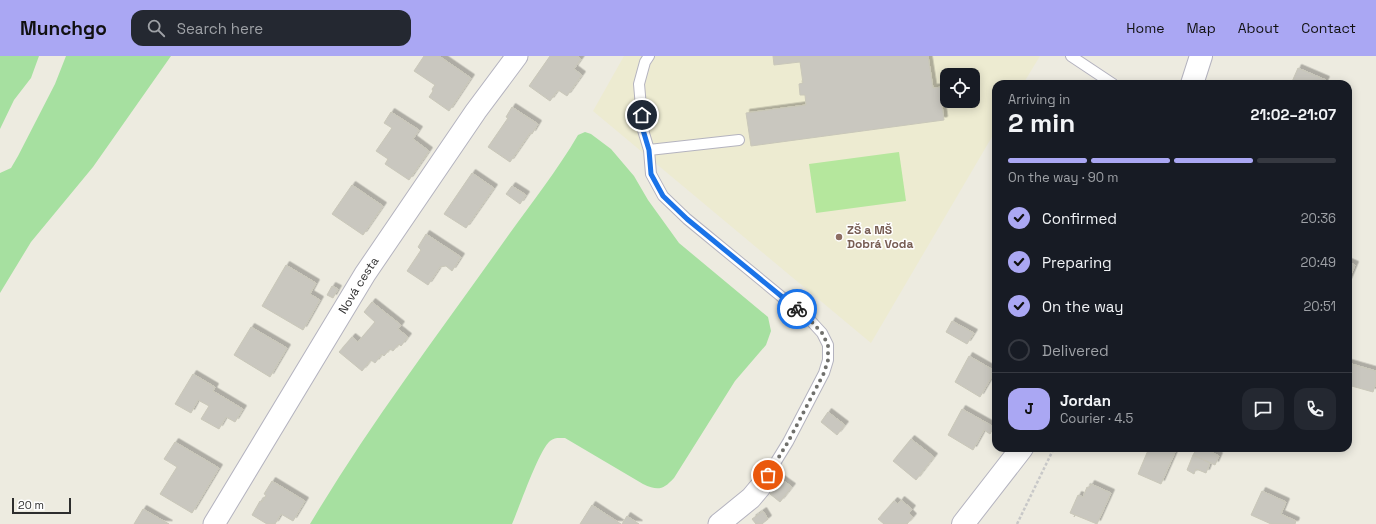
<!DOCTYPE html>
<meta charset="utf-8">
<style>
body{margin:0;font-family:"Space Grotesk",sans-serif;background:#242831;color:#f1f3f6;height:100vh;display:flex;flex-direction:column;font-size:15px;white-space:nowrap}
*{box-sizing:border-box;margin:0}
p{font-size:13px;color:#9ea1a6}
.icon{flex:none;width:22px;height:22px;fill:none;stroke:currentColor;stroke-width:2;stroke-linecap:round;stroke-linejoin:round}
.map{position:relative;flex:1;overflow:hidden}
.drawer{position:absolute;left:992px;top:24px;width:360px;height:372px;display:flex;flex-direction:column;background:#171b24;border-radius:12px;box-shadow:0 2px 10px #0003}
.drawer>*{flex:none}
.tools{position:absolute;left:940px;top:12px;display:grid;gap:8px}
.tools a{display:grid;place-items:center;width:40px;height:40px;border-radius:8px;background:#171b24;box-shadow:0 2px 10px #0003;font-size:20px}
.scale{position:absolute;left:12px;bottom:10px;width:59px;box-sizing:border-box;padding-left:4px;border:2px solid #2d2d2d;border-top:0;font-size:11px;line-height:14px;white-space:nowrap;color:#2d2d2d;-webkit-text-stroke:3px #fff;paint-order:stroke}
.pin{position:absolute;display:grid;place-items:center;width:34px;height:34px;color:#fff;margin:-17px;border:2px solid #fff;border-radius:50%;box-shadow:0 1px 4px #0007}
.courier{position:absolute;display:grid;place-items:center;width:40px;height:40px;margin:-20px;border:3px solid #1a73e8;border-radius:50%;background:#fff;color:#222;box-shadow:0 1px 5px #0007}
.overview em{font-style:normal;font-weight:600}
.overview div{display:flex;flex-direction:column-reverse}
.overview{display:flex;align-items:center;justify-content:space-between;height:68px;padding:0 16px}
h1{font-size:26px;font-weight:600;line-height:30px}
.bar{display:grid;grid-template-columns:repeat(4,1fr);gap:6px 4px;align-content:center;height:48px;padding:0 16px}
.bar i{height:5px;border-radius:3px;background:#363941}
.bar .on{background:#aaa7f3}
.bar p{grid-column:span 4}
.line{display:flex;align-items:center;gap:10px;padding:0 16px;border-top:1px solid #363941}
.line div{flex:1}
.round{display:grid;place-items:center;flex:none;width:42px;height:42px;border-radius:12px;background:#242831}
ol{padding:0 16px;list-style:none}
li{display:flex;align-items:center;gap:12px;height:44px}
li p{margin-inline-start:auto}
li .icon{padding:4px;border-radius:50%;background:#aaa7f3;color:#111;stroke-width:4}
li:last-child{color:#9ea1a6}
li i{width:22px;height:22px;border:2px solid #363941;border-radius:50%}
header{display:flex;align-items:center;gap:24px;box-sizing:border-box;height:56px;padding:0 20px;background:#aaa7f3;color:#111}
header strong{font-size:19px}
nav{display:flex;gap:22px;margin-inline-start:auto;font-size:14px}
.search{width:280px;height:36px;background:#242831;display:flex;align-items:center;gap:10px;box-sizing:border-box;padding:0 14px;border-radius:12px;color:#9ea1a6;font-size:15px}
.map>svg:first-child{display:block}
.education{fill:#edebd1;fill-rule:evenodd}
.green{fill:#a6e0a0}
.pitch{fill:#b5e79d}
.building{fill:#c9c7bf;stroke:#c9c7b9;filter:url(#shadow)}
.lines{fill:none;stroke-linecap:round;stroke-linejoin:round}
.lane-casing{stroke:#b4b3bf;stroke-width:12}
.street-casing{stroke:#b4b3bf;stroke-width:23}
.secondary-casing{stroke:#b4b3bf;stroke-width:24}
.path{stroke:#c8c8c8;stroke-width:2.5;stroke-dasharray:3 2;stroke-linecap:butt}
.lane{stroke:#fff;stroke-width:10}
.street{stroke:#fff;stroke-width:21}
.secondary{stroke:#fff;stroke-width:22}
.done{stroke:#70706c;stroke-width:4;stroke-dasharray:0 7.2}
.route{stroke:#1a73e8;stroke-width:5}
.education-dot{fill:#8d6e63;stroke:#fff;stroke-width:1.5}
.labels{text-anchor:middle;stroke-width:3;stroke-linejoin:round;paint-order:stroke}
.education-label{font-size:12px;font-weight:bold;fill:#785e54;stroke:#fff;text-anchor:start}
.street-label{font-size:12px;fill:#2d2d2d;stroke:#fff}
</style>
<header>
<strong>Munchgo</strong>
<div class="search"><svg class="icon" aria-label="search" viewBox="0 0 24 24"><circle cx="10" cy="10" r="6"/><path d="M15 15l6 6"/></svg>Search here</div>
<nav><a>Home</a><a>Map</a><a>About</a><a>Contact</a></nav>
</header>
<div class="map">
<svg width="1376" height="468" viewBox="0 0 1376 468">
<defs>
<filter id="shadow"><feDropShadow dx="3.5" dy="-3.5" stdDeviation="0" flood-color="#0004"/></filter>
</defs>
<rect width="100%" height="100%" fill="#edebe0"/>
<path class="education" d="M624 0H1040L1023 28H996V74L871 287 593 55ZM947 19H973V45H947Z"/>
<path class="green" d="M0 0H39L31 22 14 44 0 73Z
M66 0H171L93 111 31 186 0 237V117L11 112 18 100 55 28Z
M585 76 591 78 611 93 634 120 648 144 679 187 768 261 771 275 766 289 735 325 674 422C663 434 658 435 643 428L565 382C559 382 555 381 550 385 539 394 519 452 512 468H310C369 369 439 277 505 184 530 149 557 115 578 79Z"/>
<path class="pitch" d="M899 96 906 145 816 157 809 108Z"/>
<path class="building" d="M424 0H439L471 22 449 55 429 41 433 35 432 33 435 29 414 15Z
M550 0H577L581 3 574 13 582 19 567 40 558 34 550 45 529 30Z
M773 0H928L933 32 943 31 945 41 941 42 944 64 751 90 746 57 806 49 805 39H800L799 28 803 27 800 6 774 9Z
M1298 12 1326 24 1324 28H1291Z
M512 51 538 68 532 78 530 77 510 106 488 91 508 62 506 61Z
M391 56 419 74 413 83 429 95 409 124 385 108 388 103 376 95 392 72 384 67Z
M472 117 494 132 466 172 444 158Z
M352 129 383 150 363 179 332 158Z
M512 130 526 139 520 148 506 138Z
M426 178 461 201 452 215 446 210 440 211 428 229 407 215 421 194 418 191Z
M1348 206 1355 209 1348 226Z
M286 209 316 227 310 238 320 244 303 274 262 250Z
M332 230 338 233 333 242 327 239Z
M372 246 401 269 398 273 408 281 401 290 399 288 393 295 390 293 384 300 382 298 375 307 371 304 362 315 339 296 352 281 358 286 375 266 364 256Z
M952 265 974 277 967 288 946 276Z
M251 271 287 292 270 321 234 299Z
M969 300 995 315 980 341 955 326Z
M1348 307 1376 315V327L1373 336 1348 329Z
M193 318 215 331 213 335 243 353 235 366 226 361 219 373 201 363 209 350 198 344 191 357 175 348Z
M962 353 994 371 990 378 984 374 973 394 948 379Z
M828 356 845 369 837 379 821 366Z
M911 383 934 401 916 424 893 405Z
M175 386 219 412 192 457 160 438 177 411 164 403Z
M1149 392 1156 393V392H1170L1176 394 1161 428 1138 418Z
M1197 392H1203L1219 400 1215 409 1193 399Z
M1193 399 1210 407 1206 417 1196 413 1194 418 1187 414Z
M781 423 792 431 780 446 770 438Z
M272 425 305 445 293 465 281 458 275 468H267L252 459 260 445 262 446 266 439 264 438Z
M1091 428 1111 437 1097 468 1075 459 1074 461 1075 459 1070 457 1078 439 1083 441 1087 431 1089 432Z
M1262 435 1286 446 1281 458 1296 465 1295 468H1271L1251 459Z
M901 444 912 453 909 457 913 461 907 468H884L878 463 894 445 898 448Z
M592 449 621 468H580Z
M143 453 169 468H134Z
M763 455 768 463 762 468H756L752 463Z
M627 460 639 468H622Z"/>
<g class="lines">
<g class="lane-casing">
<path id="lane" d="M649 0 645 6 639 28 643 74 649 94 651 118 663 140 687 163 811 265 822 277 828 289V304L824 317 788 386 761 430
M1071 0 1113 28
M649 94 739 84"/>
</g>
<g class="street-casing">
<g id="street">
<path id="s1" d="M214 468 365 218 476 55 517 0"/>
<path d="M719 468 751 442 761 430"/>
</g>
</g>
<g class="secondary-casing">
<path id="secondary" d="M1192 28 1201 0
M963 468 1022 392"/>
</g>
<path class="path" d="M1017 468 1054 392"/>
<use href="#lane" class="lane"/>
<use href="#street" class="street"/>
<use href="#secondary" class="secondary"/>
</g>
<g class="lines">
<path class="done" d="M768 419 788 386 824 317 828 304V289L822 277 811 265 797 253"/>
<path class="route" d="M642 59 643 74 649 94 651 118 663 140 687 163 797 253"/>
</g>
<circle class="education-dot" cx="839" cy="181" r="4"/>
<g class="labels">
<g class="education-label">
<text x="847" y="178">ZŠ a MŠ<tspan x="847" dy="14">Dobrá Voda</tspan></text>
</g>
<g class="street-label">
<text dy="4" stroke="none"><textPath href="#s1" startOffset="279">Nová cesta</textPath></text>
</g>
</g>
</svg>
<div class="tools">
<a><svg class="icon" aria-label="locate" viewBox="0 0 24 24"><circle cx="12" cy="12" r="6"/><path d="M12 2v4M12 18v4M2 12h4M18 12h4"/></svg></a>
</div>
<div class="scale">20 m</div>
<div class="pin" style="left:768px;top:419px;background:#ea580c"><svg class="icon" aria-label="bag" viewBox="0 0 24 24"><path d="M5 8h14l-1 12H6zM9 8a3 3 0 0 1 6 0"/></svg></div>
<div class="pin" style="left:642px;top:59px;background:#1f2937"><svg class="icon" aria-label="home" viewBox="0 0 24 24"><path d="M3 11l9-7 9 7M6 9v11h12V9"/></svg></div>
<div class="courier" style="left:797px;top:253px"><svg class="icon" aria-label="bike" viewBox="0 0 24 24"><circle cx="6" cy="16" r="4"/><circle cx="18" cy="16" r="4"/><path d="M6 16l4-8h5l3 8M10 8l3 8H6M13 5h3"/></svg></div>
<section class="drawer">
<div class="overview"><div><h1>2 min</h1><p>Arriving in</p></div><em>21:02–21:07</em></div>
<div class="bar"><i class="on"></i><i class="on"></i><i class="on"></i><i></i><p>On the way · 90 m</p></div>
<ol>
<li><svg class="icon" aria-label="check" viewBox="0 0 24 24"><path d="M5 12l5 5 9-10"/></svg>Confirmed<p>20:36</p></li>
<li><svg class="icon" aria-label="check" viewBox="0 0 24 24"><path d="M5 12l5 5 9-10"/></svg>Preparing<p>20:49</p></li>
<li><svg class="icon" aria-label="check" viewBox="0 0 24 24"><path d="M5 12l5 5 9-10"/></svg>On the way<p>20:51</p></li>
<li><i></i>Delivered</li>
</ol>
<div class="line" style="height:72px"><b class="round" style="background:#aaa7f3;color:#111">J</b><div><b>Jordan</b><p>Courier · 4.5</p></div><a class="round"><svg class="icon" aria-label="chat" viewBox="0 0 24 24"><path d="M4 5h16v11H9l-5 4z"/></svg></a><a class="round"><svg class="icon" aria-label="phone" viewBox="0 0 24 24"><path d="M5 4h4l2 5-3 2q2 4 5 5l2-3 5 2v4C11 20 4 13 5 4z"/></svg></a></div>
</section>
</div>
